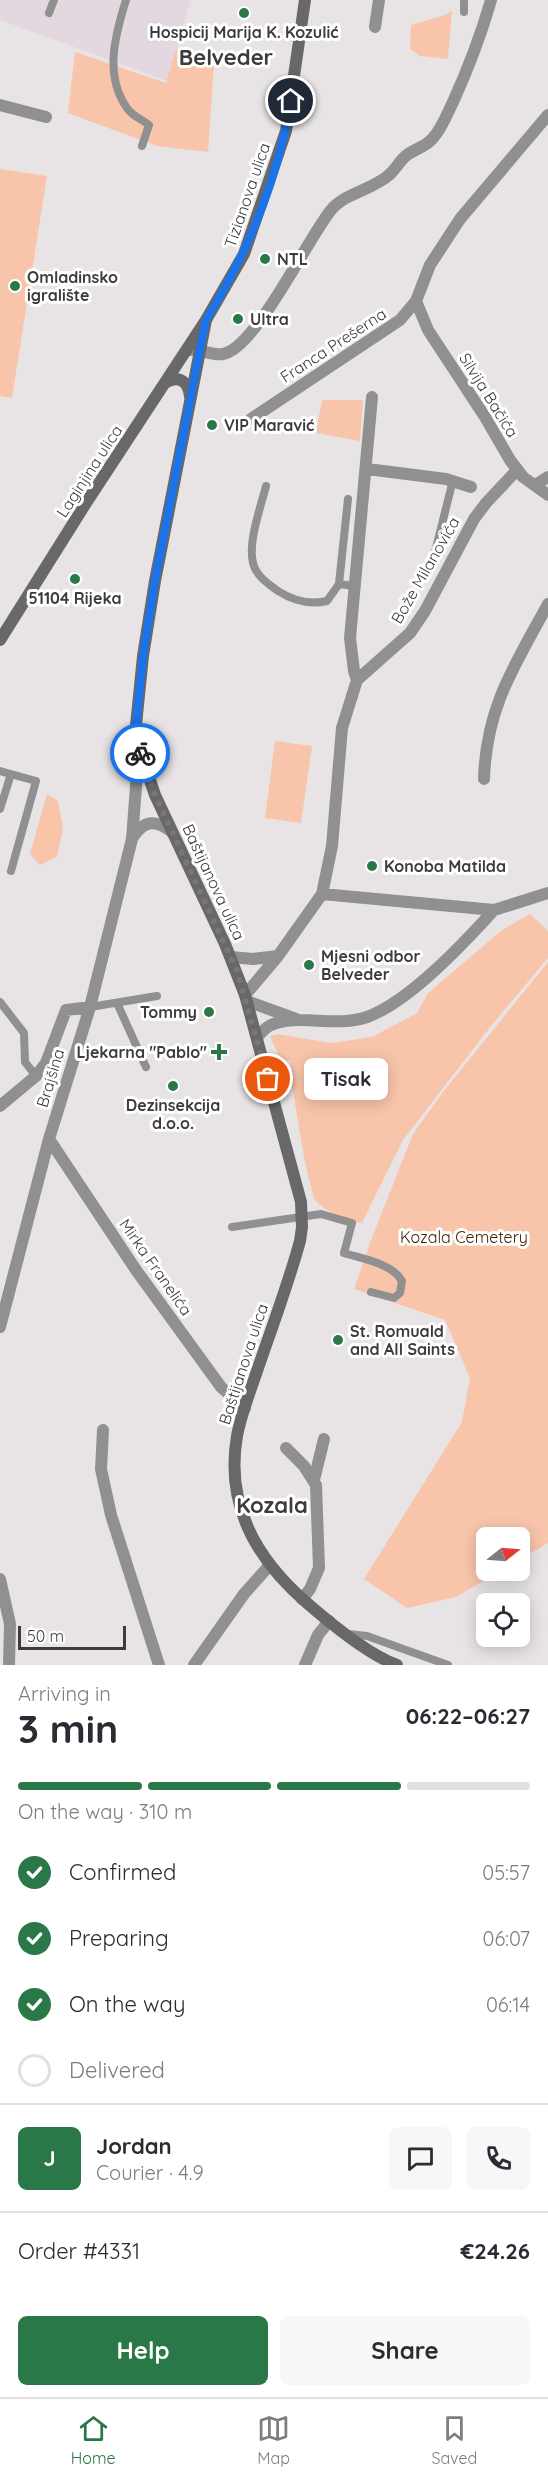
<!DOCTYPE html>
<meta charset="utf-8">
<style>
body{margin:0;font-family:Quicksand,sans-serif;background:#f7f7f7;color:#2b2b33;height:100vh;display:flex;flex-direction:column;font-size:22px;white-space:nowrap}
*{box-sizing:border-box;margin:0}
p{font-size:20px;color:#7c7c81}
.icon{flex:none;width:33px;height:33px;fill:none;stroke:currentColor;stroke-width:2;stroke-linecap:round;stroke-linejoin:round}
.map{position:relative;height:1665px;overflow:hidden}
.details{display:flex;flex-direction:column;background:#fff;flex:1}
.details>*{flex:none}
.needle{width:39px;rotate:73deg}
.buttons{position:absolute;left:476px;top:1527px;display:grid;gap:12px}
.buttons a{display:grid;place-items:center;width:54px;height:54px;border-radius:9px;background:#fff;box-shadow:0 3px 15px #0003;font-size:30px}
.scale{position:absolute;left:18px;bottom:15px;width:108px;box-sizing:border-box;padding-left:6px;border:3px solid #3d3b3c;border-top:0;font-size:16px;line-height:21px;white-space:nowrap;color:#3d3b3c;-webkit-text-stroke:4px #fff;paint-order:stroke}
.pin{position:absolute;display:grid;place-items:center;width:51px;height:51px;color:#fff;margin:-26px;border:3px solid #fff;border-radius:50%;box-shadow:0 2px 6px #0007}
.courier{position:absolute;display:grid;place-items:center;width:60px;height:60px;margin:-30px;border:4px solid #1a73e8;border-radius:50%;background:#fff;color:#222;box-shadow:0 2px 8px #0007}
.bubble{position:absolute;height:42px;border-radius:9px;background:#fff;box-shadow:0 3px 15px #0003;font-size:20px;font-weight:700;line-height:42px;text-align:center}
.headline em{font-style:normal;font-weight:700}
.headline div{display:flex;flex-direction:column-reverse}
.headline{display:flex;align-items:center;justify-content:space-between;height:102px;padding:0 18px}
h1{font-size:39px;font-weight:700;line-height:45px}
.bar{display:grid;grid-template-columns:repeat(4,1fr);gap:9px 6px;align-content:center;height:72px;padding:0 18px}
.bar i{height:8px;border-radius:4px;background:#e1e1e2}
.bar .on{background:#2a7747}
.bar p{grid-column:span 4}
.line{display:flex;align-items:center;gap:15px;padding:0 18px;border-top:2px solid #e1e1e2}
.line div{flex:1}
.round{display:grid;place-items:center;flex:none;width:63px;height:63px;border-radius:9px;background:#f7f7f7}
ol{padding:0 18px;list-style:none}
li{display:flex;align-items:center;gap:18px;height:66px}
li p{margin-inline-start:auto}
li .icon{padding:6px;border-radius:50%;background:#2a7747;color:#fff;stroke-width:4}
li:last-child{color:#7c7c81}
li i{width:33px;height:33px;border:3px solid #e1e1e2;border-radius:50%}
.cta{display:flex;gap:12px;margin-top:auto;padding:12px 18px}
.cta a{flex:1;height:69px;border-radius:9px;background:#2a7747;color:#fff;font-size:24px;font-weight:700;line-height:69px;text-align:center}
.cta a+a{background:#f7f7f7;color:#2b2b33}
.menu{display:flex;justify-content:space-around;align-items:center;height:84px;border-top:2px solid #e1e1e2;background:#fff;font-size:16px;color:#7c7c81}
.menu a{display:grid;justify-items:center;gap:3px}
.menu .on{color:#2a7747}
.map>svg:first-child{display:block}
.built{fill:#e3d8df}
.green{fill:#f8c5aa}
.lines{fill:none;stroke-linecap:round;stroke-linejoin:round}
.lane{stroke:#909091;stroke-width:8}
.street{stroke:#909091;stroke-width:12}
.secondary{stroke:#686769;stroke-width:12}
.done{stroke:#797678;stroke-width:6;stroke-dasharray:0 10.8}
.route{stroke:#1a73e8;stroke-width:8}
.poi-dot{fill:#2a7747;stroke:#fff;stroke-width:2}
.labels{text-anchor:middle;stroke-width:6;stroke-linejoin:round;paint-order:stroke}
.poi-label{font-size:16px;font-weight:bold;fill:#3d3b3c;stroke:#fff;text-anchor:start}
.street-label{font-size:16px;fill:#3d3b3c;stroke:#fff}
.park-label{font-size:16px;fill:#442411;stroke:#fff}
.district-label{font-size:22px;font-weight:bold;fill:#3d3b3c;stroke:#fff}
</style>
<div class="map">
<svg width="548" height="1665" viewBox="0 0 548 1665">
<rect width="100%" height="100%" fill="#e8e4e6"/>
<path class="built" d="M0 0H191L167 81 0 20Z"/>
<path class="green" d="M452 11 448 59 420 56 410 49 411 25 445 15Z
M176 49 214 63 208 152 157 146 68 113 75 52 166 83Z
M0 169 47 176 12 398 0 396Z
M322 400H363L360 441 316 433Z
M275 741 312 746 301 823 265 818Z
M47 794 58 801 63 828 57 857 40 865 30 854Z
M530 914 548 931V958L491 1026 403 1140 362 1223C346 1219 328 1214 316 1201 313 1197 312 1189 310 1183 301 1149 298 1116 291 1081L294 1078 290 1060 281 1061 270 1036 278 1034 331 1043 372 1037 417 1013 428 993 502 930Z
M548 962V1543L519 1560V1538H486V1570L501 1571 456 1597 407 1608 364 1579 462 1422 470 1378 445 1320 354 1289 371 1240 413 1134 443 1092Z"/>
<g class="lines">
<path class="lane" d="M126 0C115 35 104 76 127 108 133 117 142 119 149 125L142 146
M464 0V12
M49 13 54 0
M266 486C261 507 243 553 257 572 262 580 271 586 278 591 292 600 309 605 327 601L339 584 354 586
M433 560 453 480
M339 584 348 499
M0 771 36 781 11 871
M0 809 11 774
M0 1002 24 1033 25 1062 36 1076
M117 1003 146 1067
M90 1007 157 996
M232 1227 321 1214 352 1223 344 1253C362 1259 392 1263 402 1281L400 1293 394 1298 371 1292
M348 1634 367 1636 448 1665"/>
<path class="street" d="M375 27 379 0
M0 105 46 117
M416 301 428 330 485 417 510 460 523 477 548 495
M191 350C202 349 212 356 223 354 256 348 308 238 331 210 345 193 372 190 389 175 396 169 400 160 407 155 416 148 426 147 433 138 442 128 447 114 453 102 468 69 481 35 491 0
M251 419 400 320 416 301 430 265 460 219 548 115
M367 469 446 479 471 487
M535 485 548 477
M357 680 354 671 350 638 372 397
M484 779C486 707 515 665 548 604
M133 837C144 820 156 819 172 832
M322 894 494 910 548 893
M231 957 253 959 278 956
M245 995 278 956 322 894 332 846 342 728 357 680 410 633 425 611 474 519 486 503 517 470
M247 1001 296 1019
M257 1037C261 1033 266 1027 271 1025 297 1013 336 1028 367 1017 409 1002 464 943 494 910
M0 1106 36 1076 46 1063 66 1010 90 1007
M49 1139 136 1270 221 1387 245 1408
M0 1327 49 1139 90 1007 132 839 139 747
M103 1430 101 1469 111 1515 159 1665
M286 1448 304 1466 316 1485 319 1568 310 1589 302 1599
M314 1480 324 1439
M0 1579 10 1624 9 1665
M194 1665 244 1594 269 1566
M305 1665 318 1635 329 1621"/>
<path class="secondary" d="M206 320 155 581 143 656 136 725 139 747 155 795 225 944 245 995 301 1202 302 1227 300 1241C288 1285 272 1327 257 1371 250 1392 241 1414 237 1436 225 1505 257 1560 307 1603 330 1623 369 1655 397 1665
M165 383C179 374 189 382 190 397
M0 640 86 503 206 320 244 254 286 131 305 0"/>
</g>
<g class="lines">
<path class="done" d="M140 753 155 795 237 971 268 1079"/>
<path class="route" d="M140 753 136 725 143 656 155 581 204 329 206 320C247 254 278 179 291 101"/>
</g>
<g class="poi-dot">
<circle cx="244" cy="13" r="6"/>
<circle cx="265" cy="259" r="6"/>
<circle cx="15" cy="286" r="6"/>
<circle cx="238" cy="319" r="6"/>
<circle cx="212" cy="425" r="6"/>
<circle cx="75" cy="579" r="6"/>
<circle cx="372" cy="866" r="6"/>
<circle cx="309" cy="965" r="6"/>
<circle cx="209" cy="1012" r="6"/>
<path d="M216 1043h6v6h6v6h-6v6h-6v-6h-6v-6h6z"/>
<circle cx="173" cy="1086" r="6"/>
<circle cx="338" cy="1340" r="6"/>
</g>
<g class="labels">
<g class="poi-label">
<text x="244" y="38" text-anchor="middle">Hospicij Marija K. Kozulić</text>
<text x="277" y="265">NTL</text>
<text x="27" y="283">Omladinsko<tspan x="27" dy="18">igralište</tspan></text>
<text x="250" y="325">Ultra</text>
<text x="224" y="431">VIP Maravić</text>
<text x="75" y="604" text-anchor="middle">51104 Rijeka</text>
<text x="384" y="872">Konoba Matilda</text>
<text x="321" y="962">Mjesni odbor<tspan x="321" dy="18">Belveder</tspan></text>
<text x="197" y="1018" text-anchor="end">Tommy</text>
<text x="207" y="1058" text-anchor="end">Ljekarna "Pablo"</text>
<text x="173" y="1111" text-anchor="middle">Dezinsekcija<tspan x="173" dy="18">d.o.o.</tspan></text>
<text x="350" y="1337">St. Romuald<tspan x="350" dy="18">and All Saints</tspan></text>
</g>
<g class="street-label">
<text transform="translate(247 195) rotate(-71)" y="6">Tizianova ulica</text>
<text transform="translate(333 345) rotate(-33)" y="6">Franca Prešerna</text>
<text transform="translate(489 395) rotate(58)" y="6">Silvija Bačića</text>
<text transform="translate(89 471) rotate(-57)" y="6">Laginjina ulica</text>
<text transform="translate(425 570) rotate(-60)" y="6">Bože Milanovića</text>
<text transform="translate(214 882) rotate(65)" y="6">Baštijanova ulica</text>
<text transform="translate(50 1078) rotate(-73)" y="6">Brajšina</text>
<text transform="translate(156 1267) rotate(55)" y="6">Mirka Franelića</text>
<text transform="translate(243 1364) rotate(-72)" y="6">Baštijanova ulica</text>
</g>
<g class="park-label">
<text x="464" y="1243">Kozala Cemetery</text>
</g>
<g class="district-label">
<text x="226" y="65">Belveder</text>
<text x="272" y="1513">Kozala</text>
</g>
</g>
</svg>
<div class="buttons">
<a><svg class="needle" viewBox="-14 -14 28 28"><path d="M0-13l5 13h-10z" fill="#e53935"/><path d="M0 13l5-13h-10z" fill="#7c7c81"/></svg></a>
<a><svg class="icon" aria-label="locate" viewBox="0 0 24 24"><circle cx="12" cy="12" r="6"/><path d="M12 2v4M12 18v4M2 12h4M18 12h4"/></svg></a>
</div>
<div class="scale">50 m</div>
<div class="pin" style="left:268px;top:1079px;background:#ea580c"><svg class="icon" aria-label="bag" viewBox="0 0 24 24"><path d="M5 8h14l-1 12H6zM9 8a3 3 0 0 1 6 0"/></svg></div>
<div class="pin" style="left:291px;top:101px;background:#1f2937"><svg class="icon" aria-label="home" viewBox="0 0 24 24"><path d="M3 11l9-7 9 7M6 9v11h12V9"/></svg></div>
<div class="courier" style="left:140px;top:753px"><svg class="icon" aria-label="bike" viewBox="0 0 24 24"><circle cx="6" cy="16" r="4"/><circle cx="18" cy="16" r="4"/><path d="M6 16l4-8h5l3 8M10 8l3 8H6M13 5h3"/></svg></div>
<div class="bubble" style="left:304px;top:1058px;width:84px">Tisak</div>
</div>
<section class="details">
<div class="headline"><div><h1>3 min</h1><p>Arriving in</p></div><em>06:22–06:27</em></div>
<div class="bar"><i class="on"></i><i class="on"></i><i class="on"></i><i></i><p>On the way · 310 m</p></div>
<ol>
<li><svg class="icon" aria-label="check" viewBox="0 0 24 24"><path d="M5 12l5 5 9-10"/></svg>Confirmed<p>05:57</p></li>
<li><svg class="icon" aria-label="check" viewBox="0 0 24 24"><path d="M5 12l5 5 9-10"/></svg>Preparing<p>06:07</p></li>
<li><svg class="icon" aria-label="check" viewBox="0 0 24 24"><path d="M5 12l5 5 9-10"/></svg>On the way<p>06:14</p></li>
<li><i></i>Delivered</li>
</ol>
<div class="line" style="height:108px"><b class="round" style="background:#2a7747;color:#fff">J</b><div><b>Jordan</b><p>Courier · 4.9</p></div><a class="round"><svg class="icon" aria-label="chat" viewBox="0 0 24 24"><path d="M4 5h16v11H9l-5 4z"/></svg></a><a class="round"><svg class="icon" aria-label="phone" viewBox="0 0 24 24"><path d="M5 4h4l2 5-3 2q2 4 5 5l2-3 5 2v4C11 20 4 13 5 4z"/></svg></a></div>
<div class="line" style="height:78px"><div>Order #4331</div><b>€24.26</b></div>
<div class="cta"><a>Help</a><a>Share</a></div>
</section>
<nav class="menu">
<a class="on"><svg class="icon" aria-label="home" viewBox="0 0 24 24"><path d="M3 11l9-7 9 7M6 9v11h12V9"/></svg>Home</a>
<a><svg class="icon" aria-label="map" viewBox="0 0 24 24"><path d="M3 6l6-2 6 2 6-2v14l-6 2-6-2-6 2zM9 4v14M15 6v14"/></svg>Map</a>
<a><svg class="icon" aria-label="saved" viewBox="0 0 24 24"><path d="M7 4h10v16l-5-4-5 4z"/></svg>Saved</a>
</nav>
